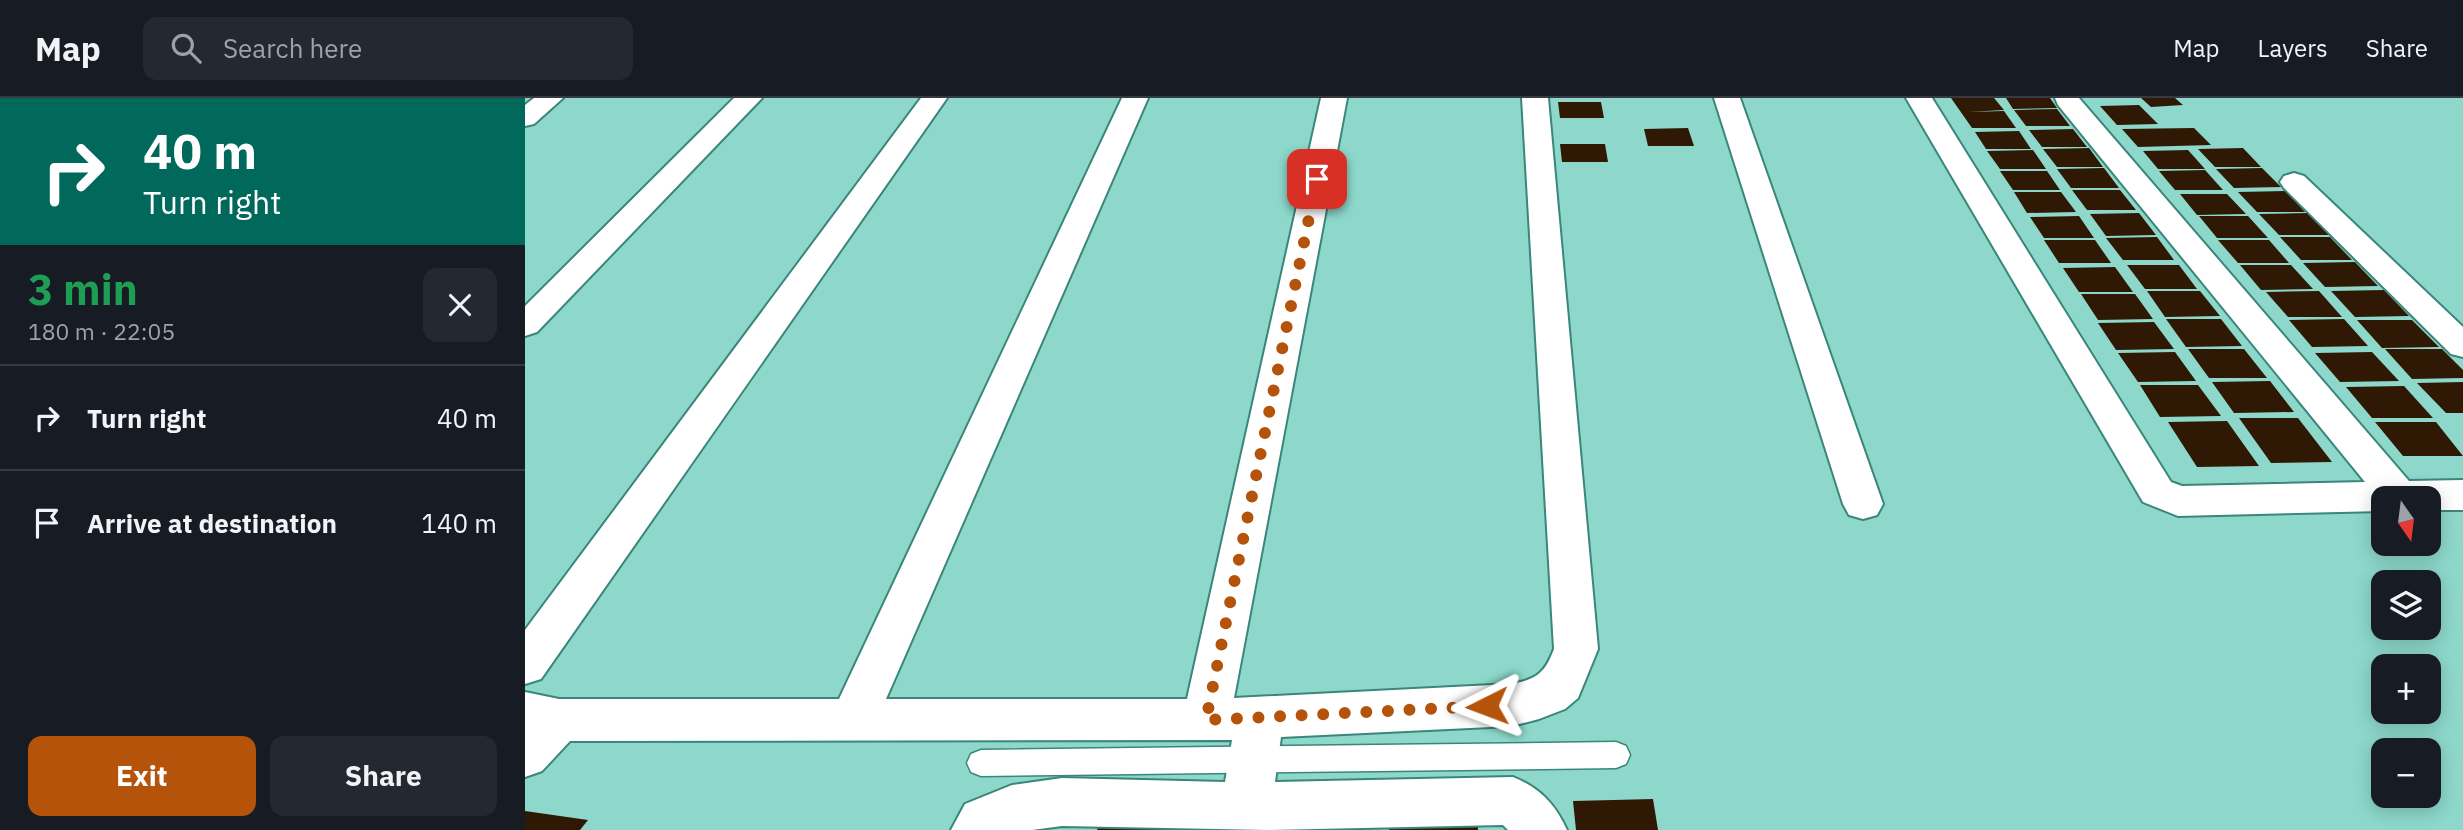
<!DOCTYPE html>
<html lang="en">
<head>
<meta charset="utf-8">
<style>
  body { margin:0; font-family:"IBM Plex Sans",sans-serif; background:#242831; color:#f1f3f6; height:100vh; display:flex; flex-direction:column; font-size:26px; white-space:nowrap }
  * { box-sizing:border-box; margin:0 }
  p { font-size:23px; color:#9ea1a6 }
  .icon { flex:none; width:38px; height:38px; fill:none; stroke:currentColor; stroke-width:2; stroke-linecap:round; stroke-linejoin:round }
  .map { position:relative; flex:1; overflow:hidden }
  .drawer { display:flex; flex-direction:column; background:#171b24; width:525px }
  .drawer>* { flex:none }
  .top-card { background:#00695c; color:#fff; overflow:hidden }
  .needle { width:46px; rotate:166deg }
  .tools { position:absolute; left:1846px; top:388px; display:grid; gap:14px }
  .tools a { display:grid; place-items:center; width:70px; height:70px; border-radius:14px; background:#171b24; box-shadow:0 4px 18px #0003; font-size:35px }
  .pin { position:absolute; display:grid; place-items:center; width:60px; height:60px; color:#fff; margin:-30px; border-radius:14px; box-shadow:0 4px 10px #0006 }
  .me { position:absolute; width:77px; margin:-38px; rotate:267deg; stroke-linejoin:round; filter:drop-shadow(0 0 5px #0008) }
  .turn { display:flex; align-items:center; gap:24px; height:147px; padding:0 28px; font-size:32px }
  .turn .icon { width:91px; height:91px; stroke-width:2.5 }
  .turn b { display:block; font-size:49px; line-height:60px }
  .round { display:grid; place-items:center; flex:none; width:74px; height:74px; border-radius:14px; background:#242831 }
  .overview { display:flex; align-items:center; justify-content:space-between; height:119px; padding:0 28px }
  h1 { font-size:42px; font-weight:700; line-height:52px; color:#1e9e55 }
  .button { display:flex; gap:14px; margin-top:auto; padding:14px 28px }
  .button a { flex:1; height:80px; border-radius:14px; background:#b45309; color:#fff; font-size:28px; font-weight:700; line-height:80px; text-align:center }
  .button a+a { background:#242831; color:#f1f3f6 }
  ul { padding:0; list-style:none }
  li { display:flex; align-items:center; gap:21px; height:105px; padding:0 28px; border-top:2px solid #363941 }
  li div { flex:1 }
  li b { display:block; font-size:26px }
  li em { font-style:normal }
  header { display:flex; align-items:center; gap:42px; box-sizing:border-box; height:98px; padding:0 35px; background:#171b24; border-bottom:2px solid #363941 }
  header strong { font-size:33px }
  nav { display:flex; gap:38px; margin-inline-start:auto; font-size:24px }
  .search { width:490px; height:63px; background:#242831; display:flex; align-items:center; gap:18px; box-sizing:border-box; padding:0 24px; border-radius:14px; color:#9ea1a6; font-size:26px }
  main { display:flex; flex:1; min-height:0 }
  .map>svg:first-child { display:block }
</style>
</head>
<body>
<header>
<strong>Map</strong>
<div class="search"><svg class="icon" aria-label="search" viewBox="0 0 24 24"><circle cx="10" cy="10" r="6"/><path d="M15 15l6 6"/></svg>Search here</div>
<nav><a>Map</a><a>Layers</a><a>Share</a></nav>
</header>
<main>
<section class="drawer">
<div class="top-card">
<div class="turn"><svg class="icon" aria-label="right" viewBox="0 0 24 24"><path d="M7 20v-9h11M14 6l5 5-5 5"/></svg><div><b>40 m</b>Turn right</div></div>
</div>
<div class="overview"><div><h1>3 min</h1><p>180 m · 22:05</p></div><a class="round"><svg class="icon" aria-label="close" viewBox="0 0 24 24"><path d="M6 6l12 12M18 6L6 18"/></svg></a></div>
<ul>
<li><svg class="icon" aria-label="right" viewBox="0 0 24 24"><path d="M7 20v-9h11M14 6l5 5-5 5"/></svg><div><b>Turn right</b></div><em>40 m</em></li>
<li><svg class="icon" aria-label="arrive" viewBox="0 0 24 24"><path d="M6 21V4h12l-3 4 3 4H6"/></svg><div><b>Arrive at destination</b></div><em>140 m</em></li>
</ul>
<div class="button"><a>Exit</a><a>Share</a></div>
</section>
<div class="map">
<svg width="1938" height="732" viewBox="0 0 1938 732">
  <rect width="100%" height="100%" fill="#8dd8cb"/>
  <path fill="#2f1905" d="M1426,0h43l10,12 -36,2 36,-1 12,17h-44z
    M1481,0h44l7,10 -44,1z
    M1616,0h34l8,7 -32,2z
    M1033,4h43l3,16h-44z
    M1614,7l19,19 -41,1 -17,-19z
    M1532,11l13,17h-44l-12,-16z
    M1163,30l6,18h-46l-4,-17z
    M1669,30l17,17 -73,2 -16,-18z
    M1548,31l14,18h-45l-13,-17z
    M1494,33l12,18h-45l-11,-17z
    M1035,46h45l3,18h-46z
    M1564,50l14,19h-46l-14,-18z
    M1718,50l18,19h-46l-17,-18z
    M1508,52l13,19h-46l-13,-18z
    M1663,52l17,19h-47l-15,-18z
    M1579,70l15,20h-48l-14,-19z
    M1737,70l19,19 -47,1 -18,-19z
    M1680,72l18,20h-48l-16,-19z
    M1475,73h47l13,19h-47z
    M1547,92h48l16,20h-49z
    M1761,93l19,21h-48l-19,-20z
    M1489,94h47l15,20 -49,1z
    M1655,96h47l19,20 -49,1z
    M1614,115l17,22 -50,1 -16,-22z
    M1783,115l21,22h-50l-20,-21z
    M1554,118l15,22h-50l-14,-21z
    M1674,118h49l20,22h-51z
    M1632,139l17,23h-51l-17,-22z
    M1755,139h50l22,23h-51z
    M1519,142h51l16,23h-52z
    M1693,142h51l20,23h-51z
    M1830,164l23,24 -53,1 -22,-24z
    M1602,167h52l18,24h-52z
    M1715,167h51l22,24 -52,1z
    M1590,169l18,25h-54l-16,-24z
    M1859,192l25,26 -54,1 -24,-26z
    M1622,193h53l20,25 -55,1z
    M1794,193l23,26h-54l-22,-25z
    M1556,196h54l18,25 -55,1z
    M1641,221h55l21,27 -56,1z
    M1819,221l24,27 -56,1 -23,-27z
    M1832,222h55l27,27 -57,1z
    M1629,224l20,27 -58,1 -18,-27z
    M1663,251h56l23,29h-58z
    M1860,251h57l21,21v8l-51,1z
    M1650,254l21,29 -58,1 -20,-29z
    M1847,254l27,29 -59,1 -25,-29z
    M1745,283l24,31 -60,1 -22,-31z
    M1938,284v31h-17l-29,-30z
    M1615,287h58l23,31 -61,1z
    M1879,288l29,32h-61l-26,-31z
    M1714,320h59l34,44 -61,1z
    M1702,323l32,45 -62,1 -29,-45z
    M1850,324h61l27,34h-60z
    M1128,701l5,31h-82l-3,-29z
    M952,712l1,20h-89l1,-17z
    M0,713l63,9 -8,10h-55z
    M665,718l-3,14h-90l3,-11z"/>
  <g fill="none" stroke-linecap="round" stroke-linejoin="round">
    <defs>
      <path id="service" d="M1091,644l10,4 4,9 -4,9 -10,4 -635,8 -10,-4 -4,-9 4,-9 10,-4z"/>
      <path id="minor" d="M9,0h29l-29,26 -9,2v-21z
        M209,0h28l-225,234 -12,4v-30z
        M396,0h26l-406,581 -16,5v-54z
        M597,0h26l-262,601h301l134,-601h26l-113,600 278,-14c25,-5 33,-11 42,-35l-32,-551h26l50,551 -20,49 -13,11 -26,10 -27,7 -231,11 -6,45 238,-5c27,11 42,27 54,53h-59l-5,-5 -235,5 -206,-4 -30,4h-81l14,-26 47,-19 50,-7 163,4 7,-42 -662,1 -28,30 -17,6v-85l34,7h280z
        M1189,0h26l143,406 -6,11 -14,4 -14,-4 -6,-11z
        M1381,0h26l239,384 11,4 183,-4 -307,-377 -3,-7h24l330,383 54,-1v30h-34v-11h-46v12l-205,5 -35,-14z
        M1769,75l10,3 159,151v30l-12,-3 -167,-166 -4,-6 4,-6z"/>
    </defs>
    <use href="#service" stroke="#3a867a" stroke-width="3"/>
    <use href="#minor" stroke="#3a867a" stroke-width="4"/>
    <use href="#service" fill="#fff" fill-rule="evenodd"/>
    <use href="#minor" fill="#fff" fill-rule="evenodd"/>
  </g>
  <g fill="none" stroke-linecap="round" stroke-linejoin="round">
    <path stroke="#b45309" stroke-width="12" stroke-dasharray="0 21.6" d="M792,81l-111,541 281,-14"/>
  </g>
</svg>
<div class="tools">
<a><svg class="needle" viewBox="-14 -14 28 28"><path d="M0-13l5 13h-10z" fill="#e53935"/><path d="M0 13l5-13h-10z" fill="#9ea1a6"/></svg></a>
<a><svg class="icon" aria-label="layers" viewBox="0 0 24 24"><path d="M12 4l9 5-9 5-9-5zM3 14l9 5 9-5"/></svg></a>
<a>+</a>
<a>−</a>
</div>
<div class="pin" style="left:792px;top:81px;background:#d93025"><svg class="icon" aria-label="arrive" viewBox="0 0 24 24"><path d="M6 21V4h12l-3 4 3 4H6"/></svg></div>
<svg class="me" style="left:962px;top:608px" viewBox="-20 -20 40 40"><path d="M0-17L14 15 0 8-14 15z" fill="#b45309" stroke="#fff" stroke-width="4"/></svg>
</div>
</main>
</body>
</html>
